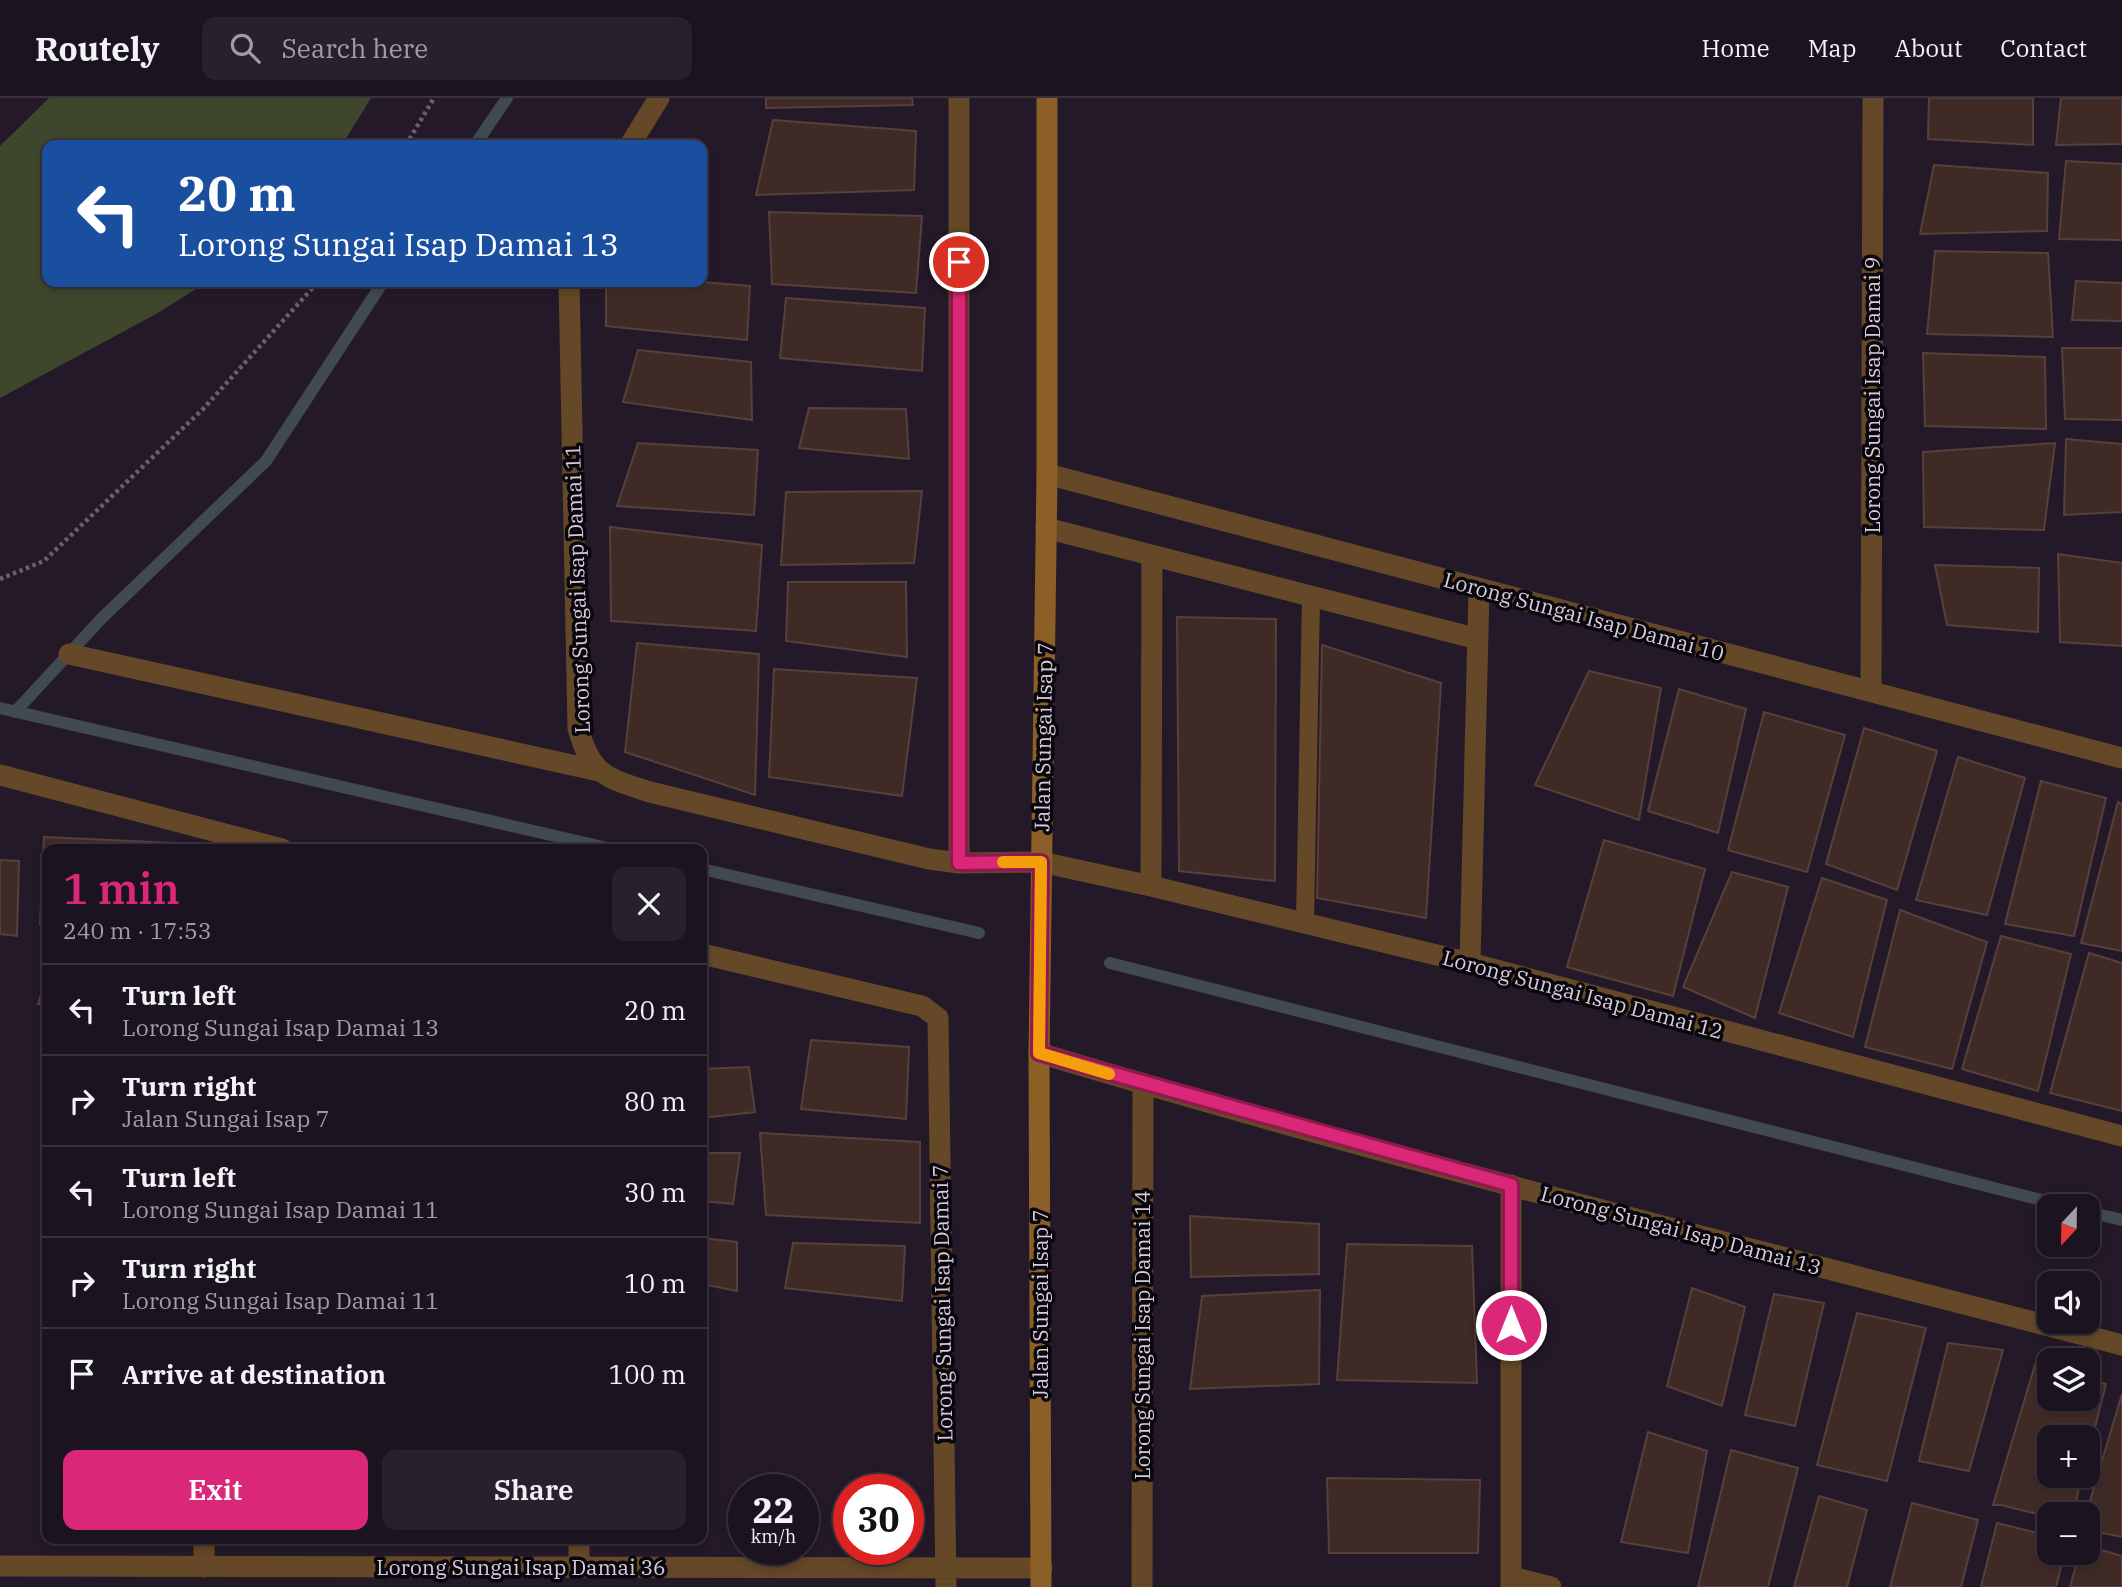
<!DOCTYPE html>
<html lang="en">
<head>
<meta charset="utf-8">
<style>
  body { margin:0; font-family:"IBM Plex Serif",serif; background:#28202c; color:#f1f3f6; height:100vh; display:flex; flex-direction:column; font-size:26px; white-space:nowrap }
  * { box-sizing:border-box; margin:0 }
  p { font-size:23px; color:#a09ea4 }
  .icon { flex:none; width:38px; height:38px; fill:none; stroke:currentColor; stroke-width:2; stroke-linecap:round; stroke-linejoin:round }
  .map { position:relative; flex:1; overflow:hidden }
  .panel { position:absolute; left:42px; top:746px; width:665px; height:700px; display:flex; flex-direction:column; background:#1b131f; border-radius:14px; box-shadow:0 4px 10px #0003,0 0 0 2px #39323d }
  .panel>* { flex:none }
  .hud { position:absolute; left:42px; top:42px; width:665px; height:147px; border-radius:14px; box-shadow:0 4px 10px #0003,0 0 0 2px #39323d; background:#1a4fa0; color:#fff; overflow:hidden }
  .needle { width:46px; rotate:202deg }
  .tools { position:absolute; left:2037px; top:1096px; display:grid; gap:14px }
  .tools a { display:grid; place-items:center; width:63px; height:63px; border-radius:14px; background:#1b131f; box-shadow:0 4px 10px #0003,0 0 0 2px #39323d; font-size:35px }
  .speed { position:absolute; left:728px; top:1376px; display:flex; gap:14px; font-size:35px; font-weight:700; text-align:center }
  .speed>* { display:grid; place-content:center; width:91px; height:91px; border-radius:50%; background:#1b131f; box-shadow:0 4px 10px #0003,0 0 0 2px #39323d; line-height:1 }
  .speed small { font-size:18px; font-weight:400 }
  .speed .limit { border:10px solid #d22; background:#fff; color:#111 }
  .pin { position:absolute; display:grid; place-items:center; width:60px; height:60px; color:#fff; margin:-30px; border:4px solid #fff; border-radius:50%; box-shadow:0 2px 7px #0007 }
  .me { position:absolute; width:77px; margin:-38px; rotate:0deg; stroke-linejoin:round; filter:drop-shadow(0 0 5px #0008) }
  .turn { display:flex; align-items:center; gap:24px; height:147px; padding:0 21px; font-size:32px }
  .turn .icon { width:91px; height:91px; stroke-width:2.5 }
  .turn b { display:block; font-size:49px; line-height:60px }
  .round { display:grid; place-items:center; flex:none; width:74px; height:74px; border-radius:14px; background:#28202c }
  .headline { display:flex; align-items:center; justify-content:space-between; height:119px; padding:0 21px }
  h1 { font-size:42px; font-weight:600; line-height:52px; color:#db2777 }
  .action { display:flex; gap:14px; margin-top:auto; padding:14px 21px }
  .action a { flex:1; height:80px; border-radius:14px; background:#db2777; color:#fff; font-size:28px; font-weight:600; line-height:80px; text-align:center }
  .action a+a { background:#28202c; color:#f1f3f6 }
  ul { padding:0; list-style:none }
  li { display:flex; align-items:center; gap:21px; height:91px; padding:0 21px; border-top:2px solid #39323d }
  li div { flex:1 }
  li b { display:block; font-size:26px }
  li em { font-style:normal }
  header { display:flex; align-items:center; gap:42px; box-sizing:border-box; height:98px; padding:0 35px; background:#1b131f; border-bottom:2px solid #39323d }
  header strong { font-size:33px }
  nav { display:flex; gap:38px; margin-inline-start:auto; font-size:24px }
  .search { width:490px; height:63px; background:#28202c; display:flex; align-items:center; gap:18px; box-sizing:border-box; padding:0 24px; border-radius:14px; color:#a09ea4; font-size:26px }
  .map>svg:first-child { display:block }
</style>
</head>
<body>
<header>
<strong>Routely</strong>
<div class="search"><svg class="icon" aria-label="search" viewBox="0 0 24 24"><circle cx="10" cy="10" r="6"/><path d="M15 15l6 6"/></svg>Search here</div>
<nav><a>Home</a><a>Map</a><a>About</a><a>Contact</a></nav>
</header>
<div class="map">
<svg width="2122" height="1489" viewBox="0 0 2122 1489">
  <rect width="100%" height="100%" fill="#241929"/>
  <path fill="#3e472b" d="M49,0h322l-29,47h-295v137h160l-51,32 -156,84v-252z"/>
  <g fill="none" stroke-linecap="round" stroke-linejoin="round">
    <path stroke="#404a50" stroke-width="12" d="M475,47l32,-47
      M0,610l612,141
      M15,614l87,-94 164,-157 117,-179
      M702,771l277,64
      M1110,865l955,243
      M2088,1114l34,8"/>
  </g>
  <path fill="#402a26" stroke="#57403b" stroke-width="2" d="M766,0h146l1,7 -147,3z
    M1929,0h104v47l-105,-6z
    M2061,0h61v46l-66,1z
    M773,22l143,11 -2,59 -158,5z
    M2066,63l56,3v76l-63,-1z
    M1934,67l114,8 -1,58 -127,3z
    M769,114l153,4 -6,77 -144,-9z
    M1935,153l113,2 5,84 -126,-3z
    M2076,183l46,2v38l-50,-1z
    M606,184h96l48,4 -3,54 -141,-14z
    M786,200l139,10 -3,63 -142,-13z
    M2062,250h60v72l-57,-1z
    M638,252l113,12 1,58 -129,-18z
    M1923,255l122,4 1,72 -121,-3z
    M809,310l97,1 3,50 -110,-11z
    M2066,341l56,5v68l-58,3z
    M638,345l120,7 -4,65 -137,-9z
    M2055,345l-11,87 -120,-3 -1,-75z
    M922,393l-8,72 -133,2 5,-73z
    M610,429l152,18 -6,86 -145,-10z
    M2058,456l64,9v83l-62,-4z
    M1935,467l104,3 -1,64 -91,-7z
    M788,484h118l1,75 -121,-16z
    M1177,519l99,2 -1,262 -96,-10z
    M637,545l122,11 -4,141 -130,-43z
    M1322,547l119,38 -15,235 -109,-20z
    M774,571l143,9 -15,118 -133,-19z
    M1589,573l72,17 -22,132 -104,-35z
    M1679,591l67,20 -28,124 -70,-22z
    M1764,614l81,23 -38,137 -79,-22z
    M1864,630l73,23 -40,139 -71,-26z
    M1958,659l67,21 -38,137 -71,-15z
    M2041,683l65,17 -32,138 -69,-12z
    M2118,704l4,2v147l-41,-8z
    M44,739l130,6 1,6h-128v75h-7z
    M1604,742l101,29 -32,127 -106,-29z
    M0,762l19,1 -2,75 -17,-2z
    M1732,774l56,15 -33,131 -72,-31z
    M1822,780l65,22 -34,137 -74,-24z
    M1900,812l87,32 -35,127 -87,-22z
    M2001,838l70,18 -33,137 -76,-22z
    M2089,855l33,10v148l-72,-18z
    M47,877v30l-9,-1z
    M811,942l98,7 -3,72 -105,-10z
    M749,969l6,45 -53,6v-49z
    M760,1035l160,9v81l-154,-8z
    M702,1055h38l-7,51 -31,-3z
    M1190,1118l129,8v50l-128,3z
    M702,1140l35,4v49l-35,-7z
    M793,1145l112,3 -3,55 -117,-13z
    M1347,1146l125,2 5,137 -140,-3z
    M1692,1190l53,19 -23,99 -55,-20z
    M1320,1192l-1,94 -129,5 12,-93z
    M1774,1196l50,9 -29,123 -50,-11z
    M1857,1215l69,15 -39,153 -70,-16z
    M1948,1245l55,7 -34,121 -50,-10z
    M2035,1267l14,4v29h39v-19l18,5 -18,71v-18h-39v38h33l-9,39h-24v3l-48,-12h-8z
    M2122,1296v143l-34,-7 -2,-16z
    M1648,1334l59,19 -19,102 -67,-11z
    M1731,1352l67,18 -30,119h-70z
    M1327,1380l153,2 -2,73h-149z
    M1819,1398l48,14 -20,77h-53z
    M1912,1405l66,17 -17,67h-71z
    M1997,1425l52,13v16h16l-9,35h-75z
    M2088,1448l34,10v31h-52l10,-35h8z"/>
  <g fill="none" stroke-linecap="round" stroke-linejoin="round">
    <path stroke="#695f6e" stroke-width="4.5" stroke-dasharray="3.5 3.5" stroke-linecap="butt" d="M406,47l28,-47
      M0,481l44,-18 159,-152 115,-127"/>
    <path stroke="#644827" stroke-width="18" d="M1305,826l6,-328"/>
    <path stroke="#644827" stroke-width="21" d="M959,0v765
      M630,47l29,-47
      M569,184l9,446c13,47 28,50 72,64l279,67 30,4 82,-1 110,24 319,77 652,173
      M1047,376l1075,284
      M1046,430l432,111
      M69,556l530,117
      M1871,593l2,-593
      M0,677l282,74
      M1151,788l1,-331
      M702,856l220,52 16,12 8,569
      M1470,865l9,-375
      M1039,955c358,107 721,198 1083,292
      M1511,1087v402
      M0,1468l1042,2
      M204,1469v-29
      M579,1469v-29
      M1512,1479l39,10
      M1142,1489l1,-503"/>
    <path stroke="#8b5f26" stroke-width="21" d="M1041,1489l-2,-534 8,-579v-376"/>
  </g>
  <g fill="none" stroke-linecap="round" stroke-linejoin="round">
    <defs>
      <path id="route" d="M959,164v601l82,-1 -2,191 472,132v140"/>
    </defs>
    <use href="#route" stroke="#8e194d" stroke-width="18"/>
    <use href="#route" stroke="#db2777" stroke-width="12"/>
    <path stroke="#f59e0b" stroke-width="12" d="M1003,764h38l-2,191 70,21"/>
  </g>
  <g text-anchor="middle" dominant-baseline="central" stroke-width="7" stroke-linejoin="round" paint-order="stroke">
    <g font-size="21" fill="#d5ceda" stroke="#0a060d">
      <text transform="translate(1872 297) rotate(-90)">Lorong Sungai Isap Damai 9</text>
      <text transform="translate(577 491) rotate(-92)">Lorong Sungai Isap Damai 11</text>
      <text transform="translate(1584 518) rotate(15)">Lorong Sungai Isap Damai 10</text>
      <text transform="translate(1043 639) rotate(-89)">Jalan Sungai Isap 7</text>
      <text transform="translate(1583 896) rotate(15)">Lorong Sungai Isap Damai 12</text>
      <text transform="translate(1681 1132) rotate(15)">Lorong Sungai Isap Damai 13</text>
      <text transform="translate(942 1205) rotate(-91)">Lorong Sungai Isap Damai 7</text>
      <text transform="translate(1040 1206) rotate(-90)">Jalan Sungai Isap 7</text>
      <text transform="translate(1142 1237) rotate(-90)">Lorong Sungai Isap Damai 14</text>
      <text x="521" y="1469">Lorong Sungai Isap Damai 36</text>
    </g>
  </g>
</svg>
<div class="tools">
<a><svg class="needle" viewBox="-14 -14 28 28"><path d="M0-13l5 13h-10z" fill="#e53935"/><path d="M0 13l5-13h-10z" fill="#a09ea4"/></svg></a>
<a><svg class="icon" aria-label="sound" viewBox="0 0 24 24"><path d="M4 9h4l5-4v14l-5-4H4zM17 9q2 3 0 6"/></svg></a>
<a><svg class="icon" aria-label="layers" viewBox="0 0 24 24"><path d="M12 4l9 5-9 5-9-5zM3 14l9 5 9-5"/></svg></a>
<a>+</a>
<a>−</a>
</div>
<div class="speed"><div>22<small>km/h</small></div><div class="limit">30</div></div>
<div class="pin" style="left:959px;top:164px;background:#d93025"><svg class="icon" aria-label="arrive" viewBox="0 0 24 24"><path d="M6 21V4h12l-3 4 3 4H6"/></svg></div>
<svg class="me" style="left:1511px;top:1227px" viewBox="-20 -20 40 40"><circle r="17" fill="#db2777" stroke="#fff" stroke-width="3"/><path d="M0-11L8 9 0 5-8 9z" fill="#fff"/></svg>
<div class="hud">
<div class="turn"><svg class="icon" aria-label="left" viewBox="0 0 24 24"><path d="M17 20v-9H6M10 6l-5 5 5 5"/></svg><div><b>20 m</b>Lorong Sungai Isap Damai 13</div></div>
</div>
<section class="panel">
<div class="headline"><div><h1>1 min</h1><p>240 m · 17:53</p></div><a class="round"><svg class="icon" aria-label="close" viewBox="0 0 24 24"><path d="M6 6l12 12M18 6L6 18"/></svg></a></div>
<ul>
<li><svg class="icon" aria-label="left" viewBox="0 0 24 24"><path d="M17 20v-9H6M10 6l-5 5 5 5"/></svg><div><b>Turn left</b><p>Lorong Sungai Isap Damai 13</p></div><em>20 m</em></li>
<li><svg class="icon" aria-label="right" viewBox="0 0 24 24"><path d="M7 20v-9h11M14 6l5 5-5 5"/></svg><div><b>Turn right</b><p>Jalan Sungai Isap 7</p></div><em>80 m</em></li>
<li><svg class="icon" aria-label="left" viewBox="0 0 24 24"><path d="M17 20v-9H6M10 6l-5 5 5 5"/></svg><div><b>Turn left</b><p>Lorong Sungai Isap Damai 11</p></div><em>30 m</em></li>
<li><svg class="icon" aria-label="right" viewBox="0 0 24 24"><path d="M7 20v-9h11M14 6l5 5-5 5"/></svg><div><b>Turn right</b><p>Lorong Sungai Isap Damai 11</p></div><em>10 m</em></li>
<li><svg class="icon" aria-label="arrive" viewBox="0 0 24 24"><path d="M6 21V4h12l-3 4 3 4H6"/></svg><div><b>Arrive at destination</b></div><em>100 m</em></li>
</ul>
<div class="action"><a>Exit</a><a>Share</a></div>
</section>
</div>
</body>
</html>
